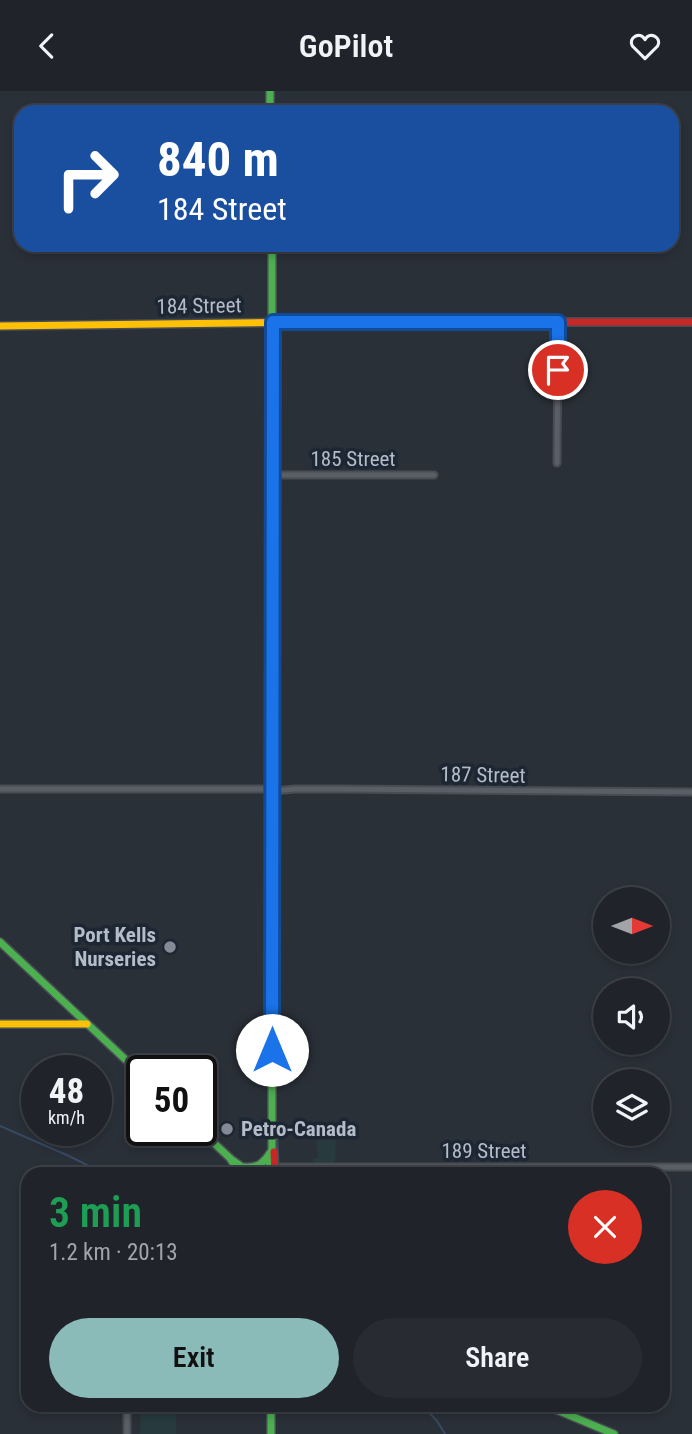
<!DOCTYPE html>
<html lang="en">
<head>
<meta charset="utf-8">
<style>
  body { margin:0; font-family:"Roboto Condensed",sans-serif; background:#282c32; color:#f1f3f6; height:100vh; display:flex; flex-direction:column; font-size:26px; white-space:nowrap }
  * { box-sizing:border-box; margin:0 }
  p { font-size:23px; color:#a2a4a8 }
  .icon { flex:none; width:38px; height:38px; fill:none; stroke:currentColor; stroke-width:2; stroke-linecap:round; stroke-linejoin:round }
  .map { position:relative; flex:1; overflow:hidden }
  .sheet { position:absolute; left:21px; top:1076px; width:649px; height:245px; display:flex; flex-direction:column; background:#20242a; border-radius:21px; box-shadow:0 4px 10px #0003,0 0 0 2px #3d4147 }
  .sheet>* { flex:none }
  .top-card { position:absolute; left:14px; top:14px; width:665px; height:147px; border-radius:21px; box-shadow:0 4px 10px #0003,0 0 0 2px #3d4147; background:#1a4fa0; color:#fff; overflow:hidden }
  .needle { width:46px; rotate:90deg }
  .buttons { position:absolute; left:593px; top:796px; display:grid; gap:14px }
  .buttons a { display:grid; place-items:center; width:77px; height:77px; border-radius:50%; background:#20242a; box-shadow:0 4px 10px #0003,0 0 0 2px #3d4147; font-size:35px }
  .speed { position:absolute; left:21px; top:964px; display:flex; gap:14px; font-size:35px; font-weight:700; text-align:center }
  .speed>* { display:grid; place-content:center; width:91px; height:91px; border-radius:50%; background:#20242a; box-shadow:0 4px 10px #0003,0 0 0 2px #3d4147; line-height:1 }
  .speed small { font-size:18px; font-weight:400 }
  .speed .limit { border:4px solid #111; border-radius:10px; background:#fff; color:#111 }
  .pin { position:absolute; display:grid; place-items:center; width:60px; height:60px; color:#fff; margin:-30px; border:4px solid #fff; border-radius:50%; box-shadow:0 2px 7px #0007 }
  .me { position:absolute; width:77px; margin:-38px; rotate:0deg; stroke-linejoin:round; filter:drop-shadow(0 0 5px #0008) }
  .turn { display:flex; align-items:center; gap:24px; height:147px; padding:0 28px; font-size:32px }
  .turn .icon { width:91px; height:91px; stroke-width:2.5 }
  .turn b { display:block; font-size:49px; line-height:60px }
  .round { display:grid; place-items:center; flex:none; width:74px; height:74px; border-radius:37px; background:#282c32 }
  .summary { display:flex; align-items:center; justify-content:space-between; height:119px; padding:0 28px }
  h1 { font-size:42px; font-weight:600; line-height:52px; color:#1e9e55 }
  .primary-button { display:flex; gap:14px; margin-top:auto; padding:14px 28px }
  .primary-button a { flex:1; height:80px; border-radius:42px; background:#8bbbb9; color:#111; font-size:28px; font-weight:600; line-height:80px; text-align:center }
  .primary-button a+a { background:#282c32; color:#f1f3f6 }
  header { display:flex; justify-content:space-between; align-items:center; height:91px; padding:0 28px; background:#20242a; font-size:32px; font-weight:600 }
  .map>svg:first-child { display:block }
</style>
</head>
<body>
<header><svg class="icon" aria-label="back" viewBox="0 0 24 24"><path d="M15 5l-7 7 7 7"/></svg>GoPilot<svg class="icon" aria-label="heart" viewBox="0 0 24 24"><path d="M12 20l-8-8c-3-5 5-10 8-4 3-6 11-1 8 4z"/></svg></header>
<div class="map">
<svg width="692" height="1343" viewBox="0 0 692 1343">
  <rect width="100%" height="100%" fill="#2a3038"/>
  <path fill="#273a3e" d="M332,1040l4,1 -1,31h-22v-4l5,-2 -2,-20 4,-2h5z
    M141,1314h35v29h-36z"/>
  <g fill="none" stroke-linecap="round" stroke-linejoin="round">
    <path stroke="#384963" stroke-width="2" d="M277,1032l1,31
      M0,1035l69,30 36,18
      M422,1314l15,16 8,13"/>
    <defs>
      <path id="street" d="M557,372l1,-141
        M273,384h161
        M0,698h273
        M273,700l22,-2h45l352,3
        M275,1076h417
        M127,1343v-29"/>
      <path id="fast" d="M270,0v21
        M272,154v118
        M0,851l142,133
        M201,1040l30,28 21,15
        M231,1069l11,14
        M244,1076c13,1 19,-3 26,-14
        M268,1083l4,-26v-521
        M271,1314v29
        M545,1314l69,29"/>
      <path id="slow" d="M0,235l307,-4
        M0,933h87"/>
      <path id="jam" d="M307,231h385
        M272,272v264
        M274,1061l1,22"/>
    </defs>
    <use href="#street" stroke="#484c53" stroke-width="9"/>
    <use href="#fast" stroke="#484c53" stroke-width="10"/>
    <use href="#slow" stroke="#484c53" stroke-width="10"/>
    <use href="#jam" stroke="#484c53" stroke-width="10"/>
    <use href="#street" stroke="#5a5e66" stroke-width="5"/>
    <use href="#fast" stroke="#4caf50" stroke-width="7"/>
    <use href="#slow" stroke="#ffc107" stroke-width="7"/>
    <use href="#jam" stroke="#c62828" stroke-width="7"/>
  </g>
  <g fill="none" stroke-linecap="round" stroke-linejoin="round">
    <defs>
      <path id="route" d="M272,959l1,-728h285v48"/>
    </defs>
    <use href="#route" stroke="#114b97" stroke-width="18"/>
    <use href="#route" stroke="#1a73e8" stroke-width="12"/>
  </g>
  <g fill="#848b96" stroke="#1d2633" stroke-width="2.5">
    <circle cx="170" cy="856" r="7"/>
    <circle cx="227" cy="1038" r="7"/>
  </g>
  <g text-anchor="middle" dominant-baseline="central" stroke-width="7" stroke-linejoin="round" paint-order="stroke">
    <g font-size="21" fill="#b4bcc9" stroke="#1d2633">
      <text transform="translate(199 215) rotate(-1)">184 Street</text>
      <text x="353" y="368">185 Street</text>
      <text transform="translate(483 684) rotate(1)">187 Street</text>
      <text x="484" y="1060">189 Street</text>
    </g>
    <g font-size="21" font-weight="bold" fill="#b4bcc9" stroke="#1d2633" text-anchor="end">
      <text x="156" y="844">Port Kells<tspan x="156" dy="24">Nurseries</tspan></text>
      <text x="241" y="1038" text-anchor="start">Petro-Canada</text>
    </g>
  </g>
</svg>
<div class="buttons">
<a><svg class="needle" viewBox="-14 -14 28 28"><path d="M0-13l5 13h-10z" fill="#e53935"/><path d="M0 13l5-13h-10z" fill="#a2a4a8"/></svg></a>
<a><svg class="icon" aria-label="sound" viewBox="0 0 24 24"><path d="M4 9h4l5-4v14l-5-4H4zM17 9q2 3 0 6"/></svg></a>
<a><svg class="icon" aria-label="layers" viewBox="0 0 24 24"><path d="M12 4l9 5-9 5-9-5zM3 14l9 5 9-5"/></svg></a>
</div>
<div class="speed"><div>48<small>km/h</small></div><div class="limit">50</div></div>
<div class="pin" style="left:558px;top:279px;background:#d93025"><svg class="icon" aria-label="arrive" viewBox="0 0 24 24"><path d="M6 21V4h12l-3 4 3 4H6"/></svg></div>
<svg class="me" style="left:272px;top:959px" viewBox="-20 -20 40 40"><circle r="19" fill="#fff"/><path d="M0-13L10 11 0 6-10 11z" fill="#1a73e8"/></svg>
<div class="top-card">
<div class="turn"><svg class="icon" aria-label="right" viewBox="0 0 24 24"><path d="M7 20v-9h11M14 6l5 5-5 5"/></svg><div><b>840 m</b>184 Street</div></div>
</div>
<section class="sheet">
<div class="summary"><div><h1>3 min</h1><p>1.2 km · 20:13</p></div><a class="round" style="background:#d93025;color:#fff"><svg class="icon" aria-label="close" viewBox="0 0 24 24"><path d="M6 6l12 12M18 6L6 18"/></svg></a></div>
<div class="primary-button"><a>Exit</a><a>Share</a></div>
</section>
</div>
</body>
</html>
